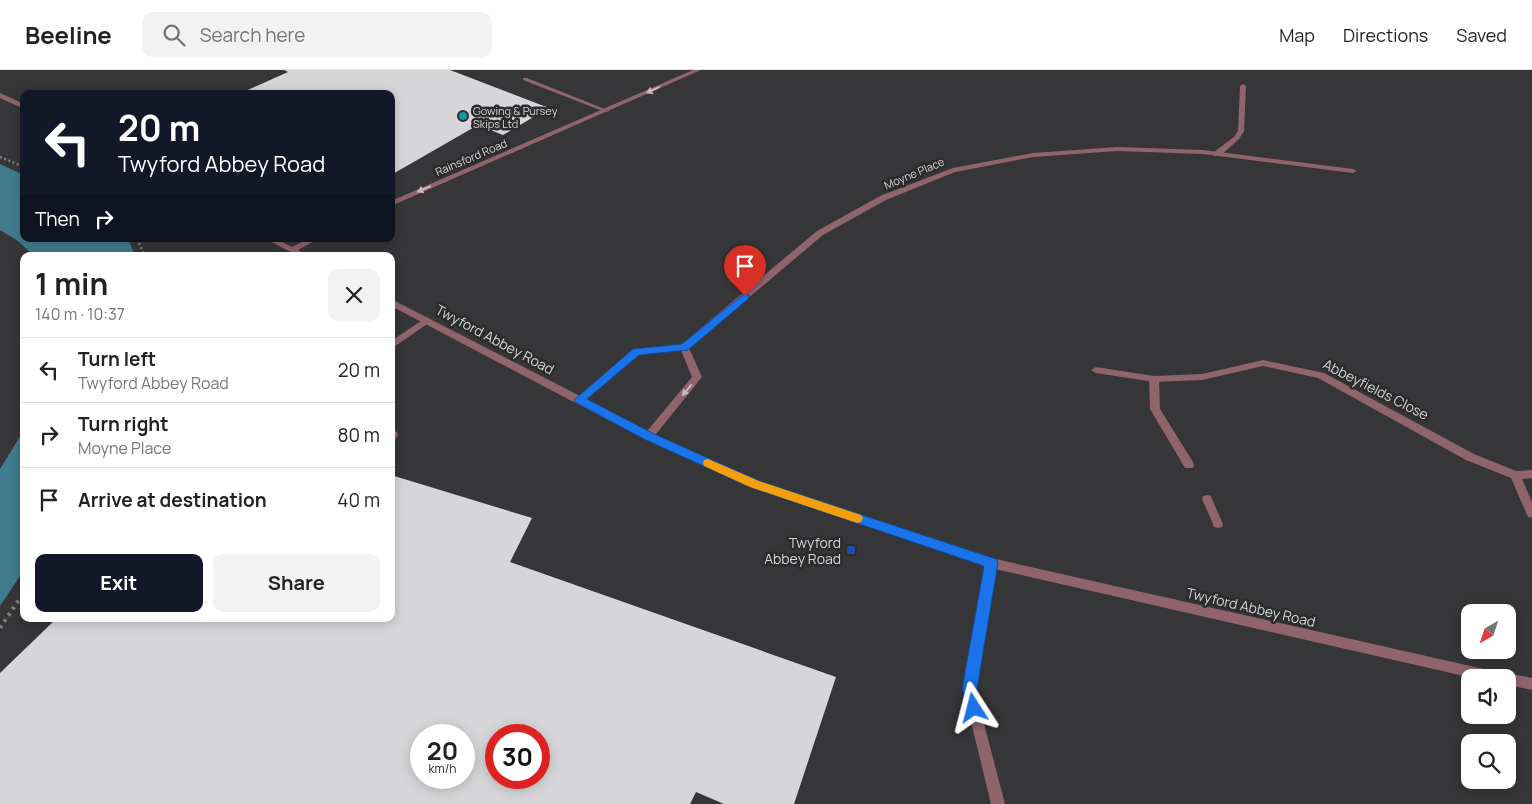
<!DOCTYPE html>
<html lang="en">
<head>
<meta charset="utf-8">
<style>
  body { margin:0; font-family:Manrope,sans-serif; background:#f2f2f2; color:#222; height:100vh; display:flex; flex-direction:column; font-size:19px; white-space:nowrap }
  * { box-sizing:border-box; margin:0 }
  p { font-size:16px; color:#767676 }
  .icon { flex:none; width:28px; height:28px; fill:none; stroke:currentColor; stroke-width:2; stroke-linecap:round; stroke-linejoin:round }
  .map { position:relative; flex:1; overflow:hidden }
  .drawer { position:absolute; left:20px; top:182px; width:375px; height:370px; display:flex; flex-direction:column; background:#fff; border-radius:10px; box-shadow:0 2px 12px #0003 }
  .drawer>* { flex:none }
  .hud { position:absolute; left:20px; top:20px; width:375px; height:152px; border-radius:10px; box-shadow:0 2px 12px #0003; background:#111827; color:#fff; overflow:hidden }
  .needle { width:32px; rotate:219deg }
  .tools { position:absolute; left:1461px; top:534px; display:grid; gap:10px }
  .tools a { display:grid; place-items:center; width:55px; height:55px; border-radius:10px; background:#fff; box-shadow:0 2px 12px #0003; font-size:25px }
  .speed { position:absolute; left:410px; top:654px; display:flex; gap:10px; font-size:25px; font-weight:700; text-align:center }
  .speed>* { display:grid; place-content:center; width:65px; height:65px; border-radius:50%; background:#fff; box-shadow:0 2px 12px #0003; line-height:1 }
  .speed small { font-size:12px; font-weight:400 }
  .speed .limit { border:8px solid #d22; background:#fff; color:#111 }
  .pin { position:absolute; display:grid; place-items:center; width:42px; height:42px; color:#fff; margin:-51px -21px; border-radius:50% 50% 50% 0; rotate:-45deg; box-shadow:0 0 5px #0007 }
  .pin .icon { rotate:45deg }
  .me { position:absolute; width:55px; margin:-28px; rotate:351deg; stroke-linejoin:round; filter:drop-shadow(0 0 4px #0008) }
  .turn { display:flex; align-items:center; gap:18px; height:105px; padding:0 15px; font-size:22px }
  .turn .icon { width:65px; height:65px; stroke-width:2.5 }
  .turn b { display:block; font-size:35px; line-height:42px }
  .then { display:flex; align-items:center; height:48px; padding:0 15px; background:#0003; gap:10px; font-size:19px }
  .round { display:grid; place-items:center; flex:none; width:52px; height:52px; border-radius:10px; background:#f2f2f2 }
  .headline { display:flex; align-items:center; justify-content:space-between; height:85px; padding:0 15px }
  h1 { font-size:30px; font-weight:700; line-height:38px }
  .cta { display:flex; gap:10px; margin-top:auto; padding:10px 15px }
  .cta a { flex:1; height:58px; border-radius:10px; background:#111827; color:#fff; font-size:20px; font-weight:700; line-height:58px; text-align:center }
  .cta a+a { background:#f2f2f2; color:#222 }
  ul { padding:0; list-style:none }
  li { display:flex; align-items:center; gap:15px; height:65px; padding:0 15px; border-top:1px solid #e0e0e0 }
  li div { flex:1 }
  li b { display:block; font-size:19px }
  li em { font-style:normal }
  header { display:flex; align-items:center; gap:30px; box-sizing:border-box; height:70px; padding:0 25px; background:#fff; border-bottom:1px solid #e0e0e0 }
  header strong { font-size:24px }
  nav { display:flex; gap:28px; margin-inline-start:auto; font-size:18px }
  .search { width:350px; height:45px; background:#f2f2f2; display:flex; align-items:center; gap:12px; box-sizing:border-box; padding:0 18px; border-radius:10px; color:#767676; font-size:19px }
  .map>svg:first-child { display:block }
</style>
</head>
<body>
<header>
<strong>Beeline</strong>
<div class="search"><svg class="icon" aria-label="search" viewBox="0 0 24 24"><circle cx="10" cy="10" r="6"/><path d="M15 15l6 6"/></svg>Search here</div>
<nav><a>Map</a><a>Directions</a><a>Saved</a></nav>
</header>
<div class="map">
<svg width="1532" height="734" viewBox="0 0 1532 734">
  <rect width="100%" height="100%" fill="#363537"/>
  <path fill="#407c8e" d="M0,94l24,11v64h101l5,4 5,13h-101l-16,-15 -18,-11z
    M24,360v140l-24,36v-137z"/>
  <path fill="#d6d5d8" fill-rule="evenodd" d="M284,0h166l99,38 -46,27 -25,-10 -87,50v-81h-152l49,-22z
    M391,405l141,43 -22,44 326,115 -42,127h-70l-28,-12 -6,12h-690v-131l56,-54h335zM421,665h43v43h-43zM496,665h43v43h-43z"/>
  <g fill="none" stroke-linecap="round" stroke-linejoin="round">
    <path stroke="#7e7e7f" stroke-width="2.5" stroke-dasharray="2 2.5" stroke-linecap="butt" d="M0,87l24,10
      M137,169l7,15"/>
    <path stroke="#7e7e7f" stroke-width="3" stroke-dasharray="2.5 4" stroke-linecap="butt" d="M144,183l1,3"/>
    <path stroke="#7e7e7f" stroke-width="4" stroke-dasharray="3 4.5" stroke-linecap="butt" d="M0,558l24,-36"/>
    <path fill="#90646c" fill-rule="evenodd" d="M523,8h4l83,33 -5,1 -82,-32z
      M1243,14l3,2 -2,45 -5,8 -19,17h-6v-4l20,-15 4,-6 2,-45z
      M427,247l4,3 -1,2 -39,27v-8z
      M1154,306l5,3 1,30 33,53 1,3 -1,3h-8l-35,-59 -1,-30z
      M391,360l6,2 1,3 -3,5 -4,1z
      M1207,425l4,1 1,3 11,25 -1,3 -4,1 -4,-1 -1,-3 -11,-25 1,-3z"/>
    <path fill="#90646c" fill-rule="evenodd" d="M1117,77l86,3 150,19 4,2 -4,2 -150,-19 -86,-3 -84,6 -78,15 -69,28 -63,35 -134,113 13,29 -50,62 -4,1 -5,-4 49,-59 -11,-27 -43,5 -56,47 -3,1 -5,-3 59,-50 49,-6 135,-113 63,-35 73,-28 80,-15z
      M1263,290l61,13 150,81 42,17 16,-1v8l-10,1 10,23v16l-4,-1 -17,-39 -45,-18 -148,-82 -55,-12 -61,14 -48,2 -58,-9 -5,-3 5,-3 58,9 48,-2z
      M991,488l4,2 2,3 -22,126 30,115h-14l-28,-115 22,-126 2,-3z"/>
    <path fill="#90646c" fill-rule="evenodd" d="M693,0h8l-310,136v-5z
      M0,23l24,11v5l-24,-11z
      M266,169h10l16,8 16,-8h10l-20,11 10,6h-10z
      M391,229l261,134 106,48 233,77 515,116 2,-1 24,5v12l-24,-5v-7h-35l-482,-110 -241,-81 -106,-48 -253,-133z"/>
  </g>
  <defs><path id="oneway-solid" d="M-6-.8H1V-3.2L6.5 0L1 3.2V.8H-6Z" transform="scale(1.25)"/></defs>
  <g fill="#c4b9bc">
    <use href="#oneway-solid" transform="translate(653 20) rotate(156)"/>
    <use href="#oneway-solid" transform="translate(424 119) rotate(157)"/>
    <use href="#oneway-solid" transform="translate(687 320) rotate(130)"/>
  </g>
  <path fill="#1a73e8" stroke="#114b97" d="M745,223l5,3 -2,3 -60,51 -49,5 -52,44 65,34 107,48 237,78 2,4 -21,126 5,19 -3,5 -5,2 -5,-2 -7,-24 22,-123 -234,-79 -106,-48 -69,-37 -1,-2 59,-51 49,-5z"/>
  <path fill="#f59e0b" d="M708,389l51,22 102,34 2,3 -2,4 -4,1 -107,-36 -46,-21 -1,-3 1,-3z"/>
  <circle fill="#0f9aa8" stroke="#2c2b2d" stroke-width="2" cx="463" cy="46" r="5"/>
  <rect fill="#1a4fb4" stroke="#2c2b2d" stroke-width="2" x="846" y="475" width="10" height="10" rx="2.5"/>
  <g text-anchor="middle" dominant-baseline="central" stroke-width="5" stroke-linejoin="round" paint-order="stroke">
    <g font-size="11" fill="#d5d5d6" stroke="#2c2b2d" text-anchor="start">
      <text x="473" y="40">Gowing &amp; Pursey<tspan x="473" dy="13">Skips Ltd</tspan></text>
    </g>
    <g font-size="11" fill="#d5d5d6" stroke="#2c2b2d">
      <text transform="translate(471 87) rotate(-23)">Rainsford Road</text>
      <text transform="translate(914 103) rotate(-23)">Moyne Place</text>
    </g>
    <g font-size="14" fill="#d5d5d6" stroke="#2c2b2d">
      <text transform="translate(495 269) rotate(28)">Twyford Abbey Road</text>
      <text transform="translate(1376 319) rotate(27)">Abbeyfields Close</text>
      <text transform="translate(1251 537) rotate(13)">Twyford Abbey Road</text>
    </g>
    <g font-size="14" fill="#d5d5d6" stroke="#2c2b2d" text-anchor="end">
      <text x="841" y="472">Twyford<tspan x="841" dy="16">Abbey Road</tspan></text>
    </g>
  </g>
</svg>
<div class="tools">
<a><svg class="needle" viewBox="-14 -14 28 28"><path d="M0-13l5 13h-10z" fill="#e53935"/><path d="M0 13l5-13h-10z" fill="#767676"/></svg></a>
<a><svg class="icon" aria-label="sound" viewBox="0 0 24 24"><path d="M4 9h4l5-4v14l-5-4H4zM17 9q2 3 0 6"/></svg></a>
<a><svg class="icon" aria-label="search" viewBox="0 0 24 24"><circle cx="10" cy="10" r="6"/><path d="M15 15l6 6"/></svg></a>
</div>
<div class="speed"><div>20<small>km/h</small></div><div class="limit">30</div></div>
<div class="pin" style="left:745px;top:226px;background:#d93025"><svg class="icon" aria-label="arrive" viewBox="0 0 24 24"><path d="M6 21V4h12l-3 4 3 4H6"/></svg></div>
<svg class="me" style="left:974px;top:638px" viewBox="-20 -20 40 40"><path d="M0-17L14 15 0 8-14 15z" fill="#1a73e8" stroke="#fff" stroke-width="4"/></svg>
<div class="hud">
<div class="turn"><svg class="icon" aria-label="left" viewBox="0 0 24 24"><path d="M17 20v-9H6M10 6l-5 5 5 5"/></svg><div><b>20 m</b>Twyford Abbey Road</div></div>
<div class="then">Then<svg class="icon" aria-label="right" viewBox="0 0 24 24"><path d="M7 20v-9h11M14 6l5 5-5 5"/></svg></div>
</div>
<section class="drawer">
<div class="headline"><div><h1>1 min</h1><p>140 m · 10:37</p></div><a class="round"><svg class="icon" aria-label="close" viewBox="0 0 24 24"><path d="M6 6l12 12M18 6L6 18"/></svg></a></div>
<ul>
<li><svg class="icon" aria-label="left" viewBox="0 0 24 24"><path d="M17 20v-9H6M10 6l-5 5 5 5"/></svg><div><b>Turn left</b><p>Twyford Abbey Road</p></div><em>20 m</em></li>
<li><svg class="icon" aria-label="right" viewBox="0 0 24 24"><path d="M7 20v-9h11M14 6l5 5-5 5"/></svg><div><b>Turn right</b><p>Moyne Place</p></div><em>80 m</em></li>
<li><svg class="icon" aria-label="arrive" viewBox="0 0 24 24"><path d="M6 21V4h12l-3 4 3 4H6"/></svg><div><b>Arrive at destination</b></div><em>40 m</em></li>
</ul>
<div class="cta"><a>Exit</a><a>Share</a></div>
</section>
</div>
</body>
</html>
